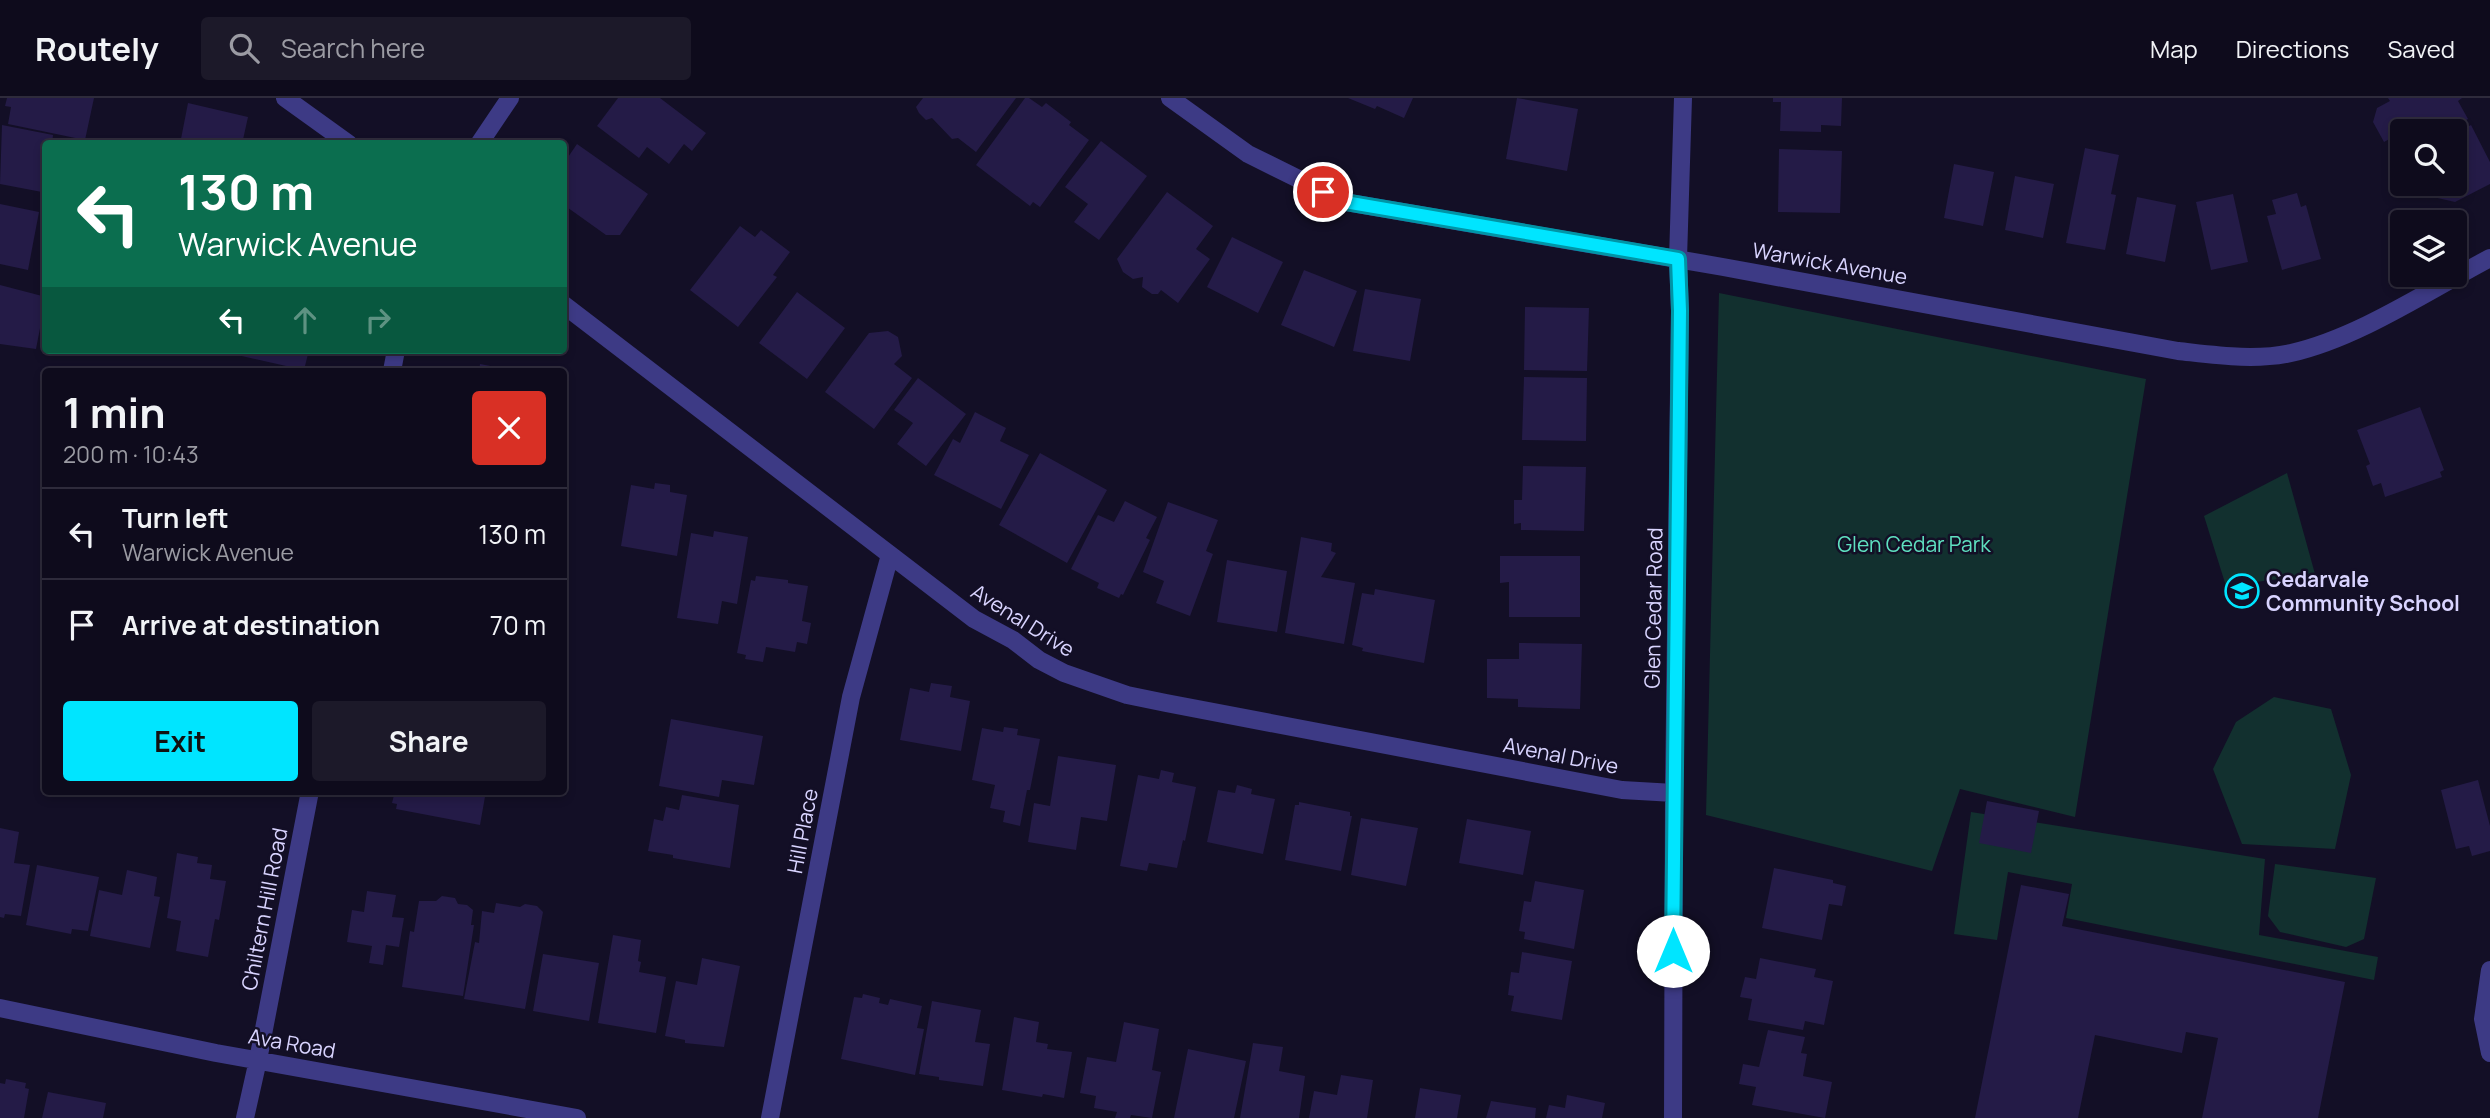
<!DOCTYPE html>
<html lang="en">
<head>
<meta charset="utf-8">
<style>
  body { margin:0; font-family:Manrope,sans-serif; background:#1c1929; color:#f1f3f6; height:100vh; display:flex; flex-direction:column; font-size:26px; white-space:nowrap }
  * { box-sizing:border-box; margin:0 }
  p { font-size:23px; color:#9b9ba3 }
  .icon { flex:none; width:38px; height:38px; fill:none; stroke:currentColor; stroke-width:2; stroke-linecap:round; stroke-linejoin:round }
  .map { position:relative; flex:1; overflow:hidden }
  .details { position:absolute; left:42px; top:270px; width:525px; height:427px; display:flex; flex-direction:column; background:#0e0b1c; border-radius:7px; box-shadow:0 4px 10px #0003,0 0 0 2px #2e2b3b }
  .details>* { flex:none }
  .top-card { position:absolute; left:42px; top:42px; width:525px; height:214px; border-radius:7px; box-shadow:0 4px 10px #0003,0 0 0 2px #2e2b3b; background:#0b6e4f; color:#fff; overflow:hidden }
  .tools { position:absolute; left:2390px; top:21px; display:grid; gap:14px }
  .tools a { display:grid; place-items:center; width:77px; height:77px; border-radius:7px; background:#0e0b1c; box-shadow:0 4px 10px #0003,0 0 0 2px #2e2b3b; font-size:35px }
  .pin { position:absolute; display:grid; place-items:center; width:60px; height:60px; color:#fff; margin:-30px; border:4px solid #fff; border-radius:50%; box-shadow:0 2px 7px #0007 }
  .me { position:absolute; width:77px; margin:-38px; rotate:0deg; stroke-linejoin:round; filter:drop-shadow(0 0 5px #0008) }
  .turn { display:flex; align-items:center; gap:24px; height:147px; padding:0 21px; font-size:32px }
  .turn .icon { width:91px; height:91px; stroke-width:2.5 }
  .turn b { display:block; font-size:49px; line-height:60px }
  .lanes { display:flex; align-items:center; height:66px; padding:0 21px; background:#0003; justify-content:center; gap:35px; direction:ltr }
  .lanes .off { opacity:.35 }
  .round { display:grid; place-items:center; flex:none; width:74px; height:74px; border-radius:7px; background:#1c1929 }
  .head { display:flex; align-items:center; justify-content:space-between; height:119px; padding:0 21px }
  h1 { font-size:42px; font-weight:700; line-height:52px }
  .action { display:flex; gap:14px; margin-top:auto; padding:14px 21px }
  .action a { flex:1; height:80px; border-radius:7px; background:#00e5ff; color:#111; font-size:28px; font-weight:700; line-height:80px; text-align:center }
  .action a+a { background:#1c1929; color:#f1f3f6 }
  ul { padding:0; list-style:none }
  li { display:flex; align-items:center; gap:21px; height:91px; padding:0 21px; border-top:2px solid #2e2b3b }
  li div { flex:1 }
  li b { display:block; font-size:26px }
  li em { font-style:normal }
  header { display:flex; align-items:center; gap:42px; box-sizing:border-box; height:98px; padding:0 35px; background:#0e0b1c; border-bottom:2px solid #2e2b3b }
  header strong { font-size:33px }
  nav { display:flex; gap:38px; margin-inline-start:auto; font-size:24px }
  .search { width:490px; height:63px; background:#1c1929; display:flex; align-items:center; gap:18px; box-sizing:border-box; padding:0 24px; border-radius:7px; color:#9b9ba3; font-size:26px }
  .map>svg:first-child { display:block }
</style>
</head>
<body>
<header>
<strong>Routely</strong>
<div class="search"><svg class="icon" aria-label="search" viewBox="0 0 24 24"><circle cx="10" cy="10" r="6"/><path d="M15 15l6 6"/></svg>Search here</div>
<nav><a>Map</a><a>Directions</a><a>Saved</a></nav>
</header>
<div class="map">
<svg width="2490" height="1020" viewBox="0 0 2490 1020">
  <rect width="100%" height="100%" fill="#130f26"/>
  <path fill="#12302f" d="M1719,195l427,86 -71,438 -115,-28 -28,82 -226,-56z
    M2287,375l28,101 -89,12 -22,-70z
    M2274,599l57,12 20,66 -16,74 -93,-5 -29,-75 23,-47z
    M1971,714l294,47 -6,76 119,22 -4,23 -308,-62 6,-34 -64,-12 -11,68 -43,-6z
    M2275,766l101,14 -12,61 -18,8 -66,-15 -12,-16z"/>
  <path fill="#241b47" d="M7,0h87l-9,42 -77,-16 3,-17 -6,-1z
    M618,0h42l46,35 -14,18 -8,-7 -15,20 -22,-17 -8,11 -42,-32z
    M923,0h93l-40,54 -18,-14 -6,1 -20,-21 -6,2 -7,-7 -3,-6z
    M1025,0h4l13,9 4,-4 25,19 -2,3 20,15 -49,67 -7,-5 -3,4 -54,-41z
    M1348,0h65l-9,20 -27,-12 -2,3z
    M1517,0l61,11 -11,62 -61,-12z
    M1773,0h69l-1,28 -20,-1v7l-41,-1 1,-29h-8z
    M2388,0h74l-4,3 10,18 -23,12h-42v24l-10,-18 -9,5 -11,-20 4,-14 13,-7z
    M188,5l60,14 -6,27h-62z
    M2,27l51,10 -1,9h-6v31l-4,17 -42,-8z
    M2471,27l19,37v22l-35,18 -35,-8 -4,-10h39v-51z
    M1101,43l46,35 -48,64 -25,-18 14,-18 -23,-17z
    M577,46l71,50 -28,41h-14l-42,-30v-42z
    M2085,50l34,7 -8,39 5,1 -11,55 -39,-7z
    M1779,51l63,2 -2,62 -62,-1z
    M1954,66l40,8 -11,54 -39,-8z
    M2015,78l39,8 -11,54 -38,-8z
    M1167,94l46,34 -17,23 14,10 -32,44 -17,-13 -3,4h-6l-10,-7 1,-10 -10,2 -10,-7 -6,-13z
    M2297,95l4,14 5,-2 15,54 -39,11 -15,-54 9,-2 -4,-14z
    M2233,96l15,68 -37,8 -15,-68z
    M2137,99l39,8 -11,57 -39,-8z
    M0,106l39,8 -11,58 -28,-6z
    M740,128l15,11 6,-7 29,22 -17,23 4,2 -39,50 -48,-37z
    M1232,139l51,25 -25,51 -51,-26z
    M1304,172l53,21 -23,56 -53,-22z
    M0,187l46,12 -10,52 -36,-5z
    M1365,191l56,10 -11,62 -57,-10z
    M797,194l48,36 -38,51 -48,-36z
    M1525,209l64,1 -2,63 -63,-1z
    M888,233l10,6 4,19 -8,8 18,14 -38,51 -49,-37 44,-59z
    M215,252h94l-5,20z
    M480,266l32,6v1h-33z
    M1524,279l63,1 -1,63 -64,-1z
    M918,280l48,36 -40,52 -29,-22 16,-21 -19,-13z
    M2420,309l24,63 -4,2 2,5 -57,20 -4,-14 -8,3 -7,-20 4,-2 -13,-34z
    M975,314l31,16 -6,13 29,14 -28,54 -67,-34 19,-36 7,4z
    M1040,355l67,37 -40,73 -68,-38z
    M1523,368l63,1 -2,64 -63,-1v-7l-7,1v-24h8z
    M655,385l15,2v7l17,3 -10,61 -56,-10 10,-61 23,4z
    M1125,403l32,16 -11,21 4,2 -27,55 -2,-1 -2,4 -22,-10 2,-5 -28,-14 27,-54 16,7z
    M1168,404l50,18 -12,31 7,3 -23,62 -34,-13 8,-22 -21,-9z
    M714,433l34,6 -11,67 -15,-3 -4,23 -41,-6 14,-85 22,4z
    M1301,439l31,6 -1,8 5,2 -15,24 34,6 -11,61 -59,-11z
    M1500,458h80v61h-71v-35l-9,1z
    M1227,462l60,11 -10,61 -60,-10z
    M756,478l32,4v3l20,3 -6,35 9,2 -4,21 -10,-2 -2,10 -29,-5 -3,15 -18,-3 1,-4 -9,-2 14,-73 4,1z
    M1375,491l60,11 -11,63 -62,-12 1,-3 -11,-3 10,-52 12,2z
    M1519,545l63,1 -2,65 -62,-2v-8l-31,-1v-39h32z
    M931,585l21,3 -2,11 20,4 -9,50 -61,-11 10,-52 19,4z
    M671,621l92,17 -9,49 -32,-5 -3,17 -60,-11z
    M1004,629l14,2 -1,6 23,4 -10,51h-3l-7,36 -17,-4 2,-11 -15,-3 5,-23 -23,-5 10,-52 21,4z
    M1058,658l58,9 -9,56 -26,-4 -5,33 -48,-8 6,-39 16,3z
    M1161,672l13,3 -2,9 24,5 -11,54 -2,-1 -6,28 -28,-5 -2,8 -27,-5 18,-91 21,4z
    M2478,682l12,46v25l-18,5 -3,-10 -13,3 -15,-59z
    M1237,687l15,4 -1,5 24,5 -12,55 -56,-12 11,-52 17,3z
    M395,693h91l-6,34 -84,-16 1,-5 -5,-1z
    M682,697l57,10 -9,63 -57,-10v-3l-25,-4 6,-32 9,2 3,-14 13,3z
    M1987,703l52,10 -8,42 -52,-10z
    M1299,704l51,10v4h2l-11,55 -56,-11 10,-55h4z
    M1361,720l57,10 -12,58 -55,-11z
    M1467,721l64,12 -8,44 -64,-12z
    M0,730l19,4 -5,31 16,2 -9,51 -16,-2 -1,4 -4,-1z
    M177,755l21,4 -1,6 15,2 -2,14 16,2 -7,39 -4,-1 -7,38 -32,-6 5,-30 -14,-3z
    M37,767l62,12 -11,54 -16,-2 -1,5 -45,-9z
    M1774,770l59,12v3l13,3 -4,20 -13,-2 -7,36 -60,-12z
    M127,772l30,7 -3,19 6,1 -10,51 -60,-12 9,-46 23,5z
    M1535,783l49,9 -10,59 -50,-10 1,-7 -6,-1 5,-30 7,1z
    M2021,787l48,9 -7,32 283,56 -27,136h-116l16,-80 -32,-6 -4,21 -87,-18 -17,83h-103z
    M367,793l29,4 -4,22 12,1 -5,29 -13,-2 -3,20 -14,-2 3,-17 -25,-4 5,-32 12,2z
    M442,798l13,2 3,6 9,1 6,5 -2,15h3l-11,71 -61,-9 8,-56 4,1 5,-31h17z
    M496,805l24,4 5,-3 12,2 6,6 -18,97 -61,-10 11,-57 4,1 3,-32 12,2z
    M613,837l28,5 -3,21 3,1 -2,10 27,5 -10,56 -58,-10z
    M1522,854l50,9 -10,59 -51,-9 3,-15 -6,-1 3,-23 8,1z
    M543,856l56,9 -10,58 -56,-10z
    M702,860l38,8 -16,81 -39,-4v-3l-20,-4 11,-55 21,4z
    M1760,860l56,11 -2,8 19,4 -9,44 -19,-4 -2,9 -55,-10 4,-21 -12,-2 5,-20 11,2z
    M863,896l17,4 -1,5 9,2 2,-6 32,7 -5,22 7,1 -9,46 -74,-16 13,-62 8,1z
    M932,903l49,9 -6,32 15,2 -7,42 -44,-6v-3l-20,-3z
    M1014,919l25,5 -3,20 12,2 -1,5 25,3 -8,46 -21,-4 -1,3 -40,-7z
    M1124,924l35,7 -7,41 9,2 -9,46 -21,-3 -1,3h-15l2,-6 -23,-4 2,-12 -16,-3 7,-36 29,5z
    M1768,932l37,7 -4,16 6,1 -4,22 29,6 -7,36 -73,-13 4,-18 -17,-3 4,-20 16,3z
    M1253,945l30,4 -4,24 26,5 -6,42h-59z
    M1188,951l58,12 -12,57h-60z
    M1341,977l32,5 -6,38h-58l5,-27 23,4z
    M6,981l20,4 -1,5 4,1 -5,29h-24v-35l5,1z
    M1420,990l41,7 -4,23h-42z
    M48,994l58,11 -3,15h-61z
    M1567,997l38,8 -3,15h-56l3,-13 16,3z
    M1491,1003l45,7 -1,10h-49z"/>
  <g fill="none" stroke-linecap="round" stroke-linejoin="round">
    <path stroke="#3d3a85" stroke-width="18" d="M285,0l64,46
      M1170,0l78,56 97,48 378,65 455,84c37,4 76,10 113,2 67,-15 138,-63 199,-95
      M479,46l31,-46
      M564,207l410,314 39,21 26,20 25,13 63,22 39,8 456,87 52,3
      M392,273l4,-21
      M2490,872l-7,49 7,34
      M0,910l216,45 361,65
      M245,1020l13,-58 52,-269
      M770,1020l81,-421 39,-142
      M1673,1020l1,-325 6,-482 -2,-52 5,-161"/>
  </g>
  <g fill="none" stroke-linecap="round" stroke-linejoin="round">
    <defs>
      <path id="route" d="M1323,94l22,10 333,57 2,52 -7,640"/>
    </defs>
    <use href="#route" stroke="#0095a6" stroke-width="18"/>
    <use href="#route" stroke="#00e5ff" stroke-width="12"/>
  </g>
  <defs>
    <symbol id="school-ring" viewBox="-11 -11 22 22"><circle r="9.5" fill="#130f26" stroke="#00e5ff" stroke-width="1.5"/><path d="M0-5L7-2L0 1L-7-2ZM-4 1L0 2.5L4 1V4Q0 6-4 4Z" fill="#00e5ff"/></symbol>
  </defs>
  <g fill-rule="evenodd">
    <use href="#school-ring" x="2223" y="474" width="38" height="38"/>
  </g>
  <g text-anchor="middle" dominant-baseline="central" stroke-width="5" stroke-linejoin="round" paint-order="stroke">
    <g font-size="21" fill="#d9d4ff" stroke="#130f26">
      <text transform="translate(1830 165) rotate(10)">Warwick Avenue</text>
      <text transform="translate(1653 510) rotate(-89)">Glen Cedar Road</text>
      <text transform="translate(1023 522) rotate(32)">Avenal Drive</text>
      <text transform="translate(1561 657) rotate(11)">Avenal Drive</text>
      <text transform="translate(802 733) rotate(-79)">Hill Place</text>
      <text transform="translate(264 811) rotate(-79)">Chiltern Hill Road</text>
      <text transform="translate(292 945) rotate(10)">Ava Road</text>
    </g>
    <g font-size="21" fill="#5fe0c0" stroke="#130f26">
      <text x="1914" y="446">Glen Cedar Park</text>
    </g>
    <g font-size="21" font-weight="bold" fill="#d9d4ff" stroke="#130f26" text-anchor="start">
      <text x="2266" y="481">Cedarvale<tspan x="2266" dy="24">Community School</tspan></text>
    </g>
  </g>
</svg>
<div class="tools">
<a><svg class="icon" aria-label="search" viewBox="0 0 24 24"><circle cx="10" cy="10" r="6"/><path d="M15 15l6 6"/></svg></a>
<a><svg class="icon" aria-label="layers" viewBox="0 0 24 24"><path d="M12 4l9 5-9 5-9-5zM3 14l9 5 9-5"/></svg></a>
</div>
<div class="pin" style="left:1323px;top:94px;background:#d93025"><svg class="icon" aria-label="arrive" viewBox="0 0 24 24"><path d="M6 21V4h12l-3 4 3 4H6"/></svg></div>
<svg class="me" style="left:1673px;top:853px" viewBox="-20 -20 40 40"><circle r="19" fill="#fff"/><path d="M0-13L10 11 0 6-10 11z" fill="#00e5ff"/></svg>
<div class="top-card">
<div class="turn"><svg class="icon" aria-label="left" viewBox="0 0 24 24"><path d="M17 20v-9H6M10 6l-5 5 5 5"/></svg><div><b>130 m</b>Warwick Avenue</div></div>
<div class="lanes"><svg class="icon" aria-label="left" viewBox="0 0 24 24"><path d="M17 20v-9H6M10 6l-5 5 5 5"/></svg><svg class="icon off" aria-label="ahead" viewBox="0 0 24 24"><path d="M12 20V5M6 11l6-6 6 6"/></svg><svg class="icon off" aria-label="right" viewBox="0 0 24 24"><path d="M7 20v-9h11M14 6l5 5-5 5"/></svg></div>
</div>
<section class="details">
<div class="head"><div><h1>1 min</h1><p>200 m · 10:43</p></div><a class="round" style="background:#d93025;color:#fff"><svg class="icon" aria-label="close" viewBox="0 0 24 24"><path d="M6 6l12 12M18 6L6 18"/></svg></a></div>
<ul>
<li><svg class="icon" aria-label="left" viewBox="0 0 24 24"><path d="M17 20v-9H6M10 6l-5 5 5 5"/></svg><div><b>Turn left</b><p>Warwick Avenue</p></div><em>130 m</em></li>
<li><svg class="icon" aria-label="arrive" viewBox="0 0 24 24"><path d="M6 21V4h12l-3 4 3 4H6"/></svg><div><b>Arrive at destination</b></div><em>70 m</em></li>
</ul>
<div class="action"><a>Exit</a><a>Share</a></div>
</section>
</div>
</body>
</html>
